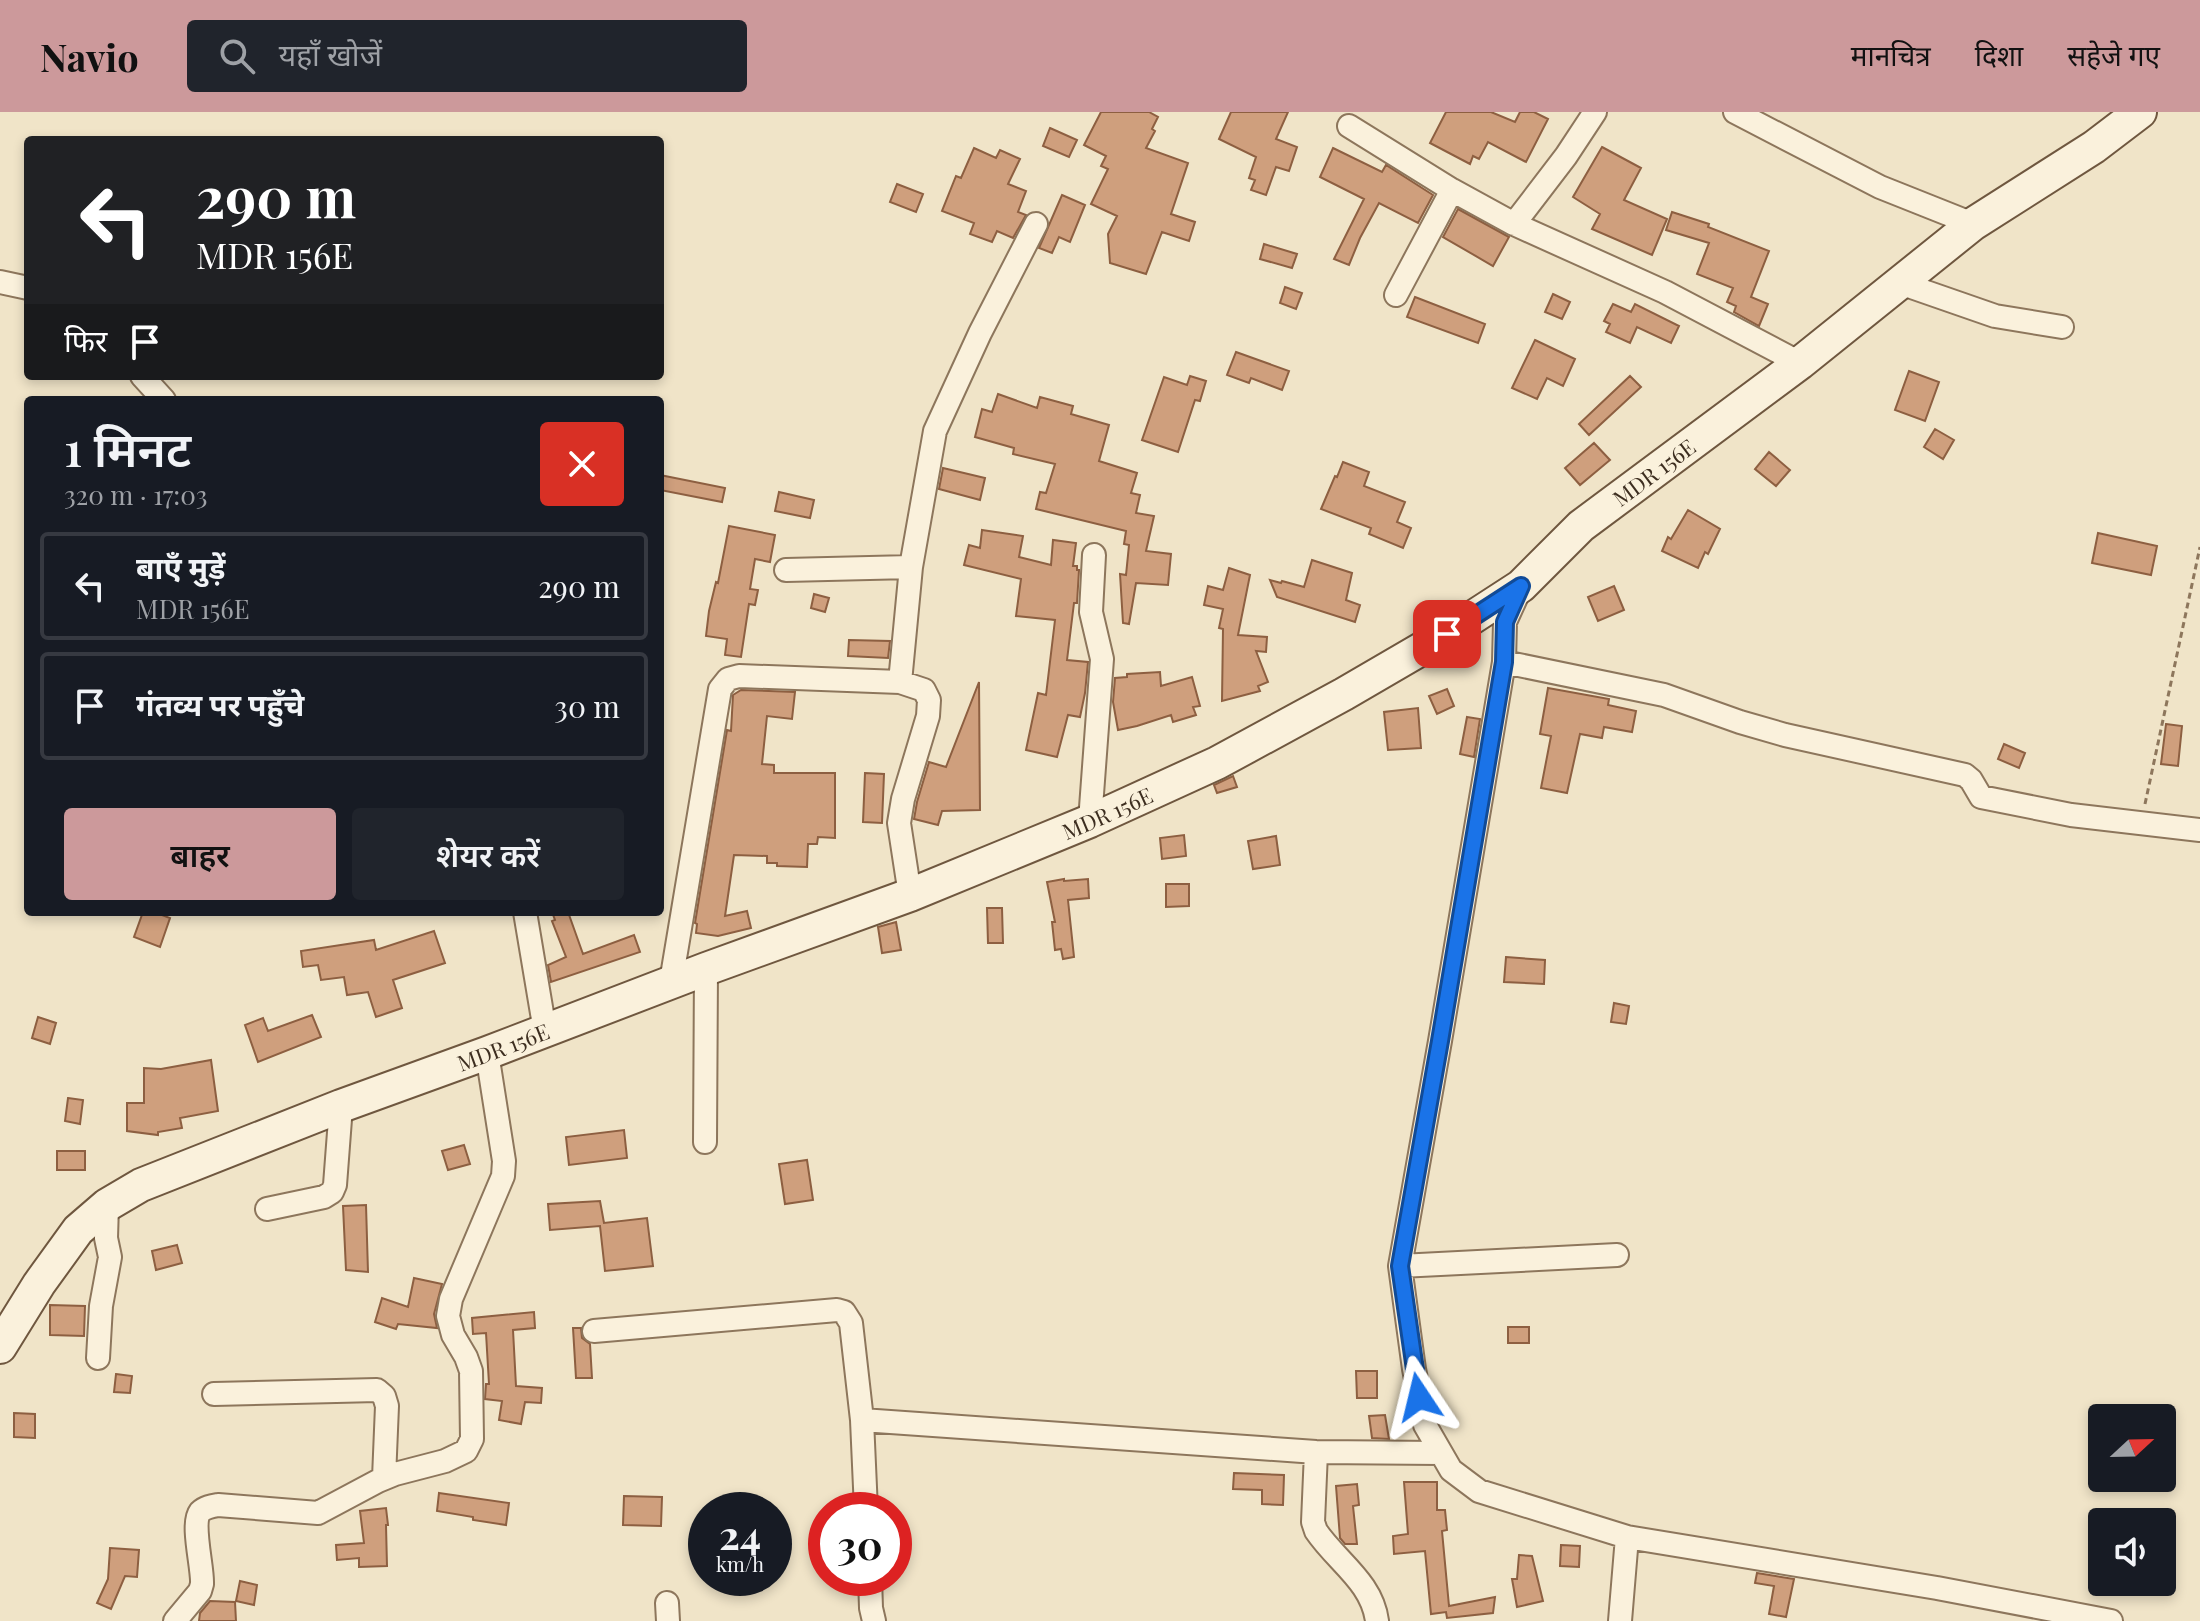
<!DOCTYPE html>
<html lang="hi">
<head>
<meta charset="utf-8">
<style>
  body { margin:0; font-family:"Playfair Display","Noto Sans Devanagari",serif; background:#20242c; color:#f1f3f6; height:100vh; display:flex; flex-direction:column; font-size:30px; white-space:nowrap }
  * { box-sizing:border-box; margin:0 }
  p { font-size:26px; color:#9ea1a6 }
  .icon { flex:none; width:44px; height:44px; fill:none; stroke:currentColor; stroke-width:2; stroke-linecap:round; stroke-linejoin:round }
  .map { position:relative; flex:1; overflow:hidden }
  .panel { position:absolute; left:24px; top:284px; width:640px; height:520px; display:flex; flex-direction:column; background:#171b24; border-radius:8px; box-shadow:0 4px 12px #0003 }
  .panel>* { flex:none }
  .banner { position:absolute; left:24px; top:24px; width:640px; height:244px; border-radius:8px; box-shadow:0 4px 12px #0003; background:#202124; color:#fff; overflow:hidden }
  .needle { width:52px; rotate:68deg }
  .buttons { position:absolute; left:2088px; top:1292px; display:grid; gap:16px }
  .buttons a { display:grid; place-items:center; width:88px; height:88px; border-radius:8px; background:#171b24; box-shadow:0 4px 12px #0003; font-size:40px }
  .speed { position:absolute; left:688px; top:1380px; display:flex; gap:16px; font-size:40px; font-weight:700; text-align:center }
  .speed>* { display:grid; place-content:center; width:104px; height:104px; border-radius:50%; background:#171b24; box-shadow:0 4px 12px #0003; line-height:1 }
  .speed small { font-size:20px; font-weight:400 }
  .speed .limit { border:12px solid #d22; background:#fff; color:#111 }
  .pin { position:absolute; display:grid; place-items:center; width:68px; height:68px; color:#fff; margin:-34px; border-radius:16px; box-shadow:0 4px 12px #0006 }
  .me { position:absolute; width:88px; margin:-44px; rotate:350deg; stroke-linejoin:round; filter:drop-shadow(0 0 6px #0008) }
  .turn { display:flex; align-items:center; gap:28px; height:168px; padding:0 40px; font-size:36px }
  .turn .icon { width:104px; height:104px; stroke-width:2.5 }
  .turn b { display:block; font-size:56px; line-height:68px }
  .then { display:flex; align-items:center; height:76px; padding:0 40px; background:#0003; gap:16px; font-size:30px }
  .round { display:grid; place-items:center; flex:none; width:84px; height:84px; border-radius:8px; background:#20242c }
  .headline { display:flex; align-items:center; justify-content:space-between; height:136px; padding:0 40px }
  h1 { font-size:48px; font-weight:600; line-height:60px }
  .primary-button { display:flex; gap:16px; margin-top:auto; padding:16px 40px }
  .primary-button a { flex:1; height:92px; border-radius:8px; background:#cc999b; color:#111; font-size:32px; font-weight:600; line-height:92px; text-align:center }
  .primary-button a+a { background:#20242c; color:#f1f3f6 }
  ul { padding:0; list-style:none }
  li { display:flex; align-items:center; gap:24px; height:108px; margin:0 16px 12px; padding:0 24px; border:4px solid #363941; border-radius:8px }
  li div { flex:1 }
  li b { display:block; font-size:30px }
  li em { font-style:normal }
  header { display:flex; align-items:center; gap:48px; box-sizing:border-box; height:112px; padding:0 40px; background:#cc999b; color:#111 }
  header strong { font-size:38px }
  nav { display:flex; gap:44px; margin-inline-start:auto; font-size:28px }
  .search { width:560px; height:72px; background:#20242c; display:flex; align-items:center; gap:20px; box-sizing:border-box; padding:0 28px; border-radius:8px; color:#9ea1a6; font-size:30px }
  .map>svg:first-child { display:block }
</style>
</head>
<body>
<header>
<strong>Navio</strong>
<div class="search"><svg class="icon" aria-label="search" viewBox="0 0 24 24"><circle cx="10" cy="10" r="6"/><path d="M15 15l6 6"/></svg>यहाँ खोजें</div>
<nav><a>मानचित्र</a><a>दिशा</a><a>सहेजे गए</a></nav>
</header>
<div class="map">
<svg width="2200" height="1509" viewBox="0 0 2200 1509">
  <rect width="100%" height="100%" fill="#f0e4c8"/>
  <path fill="#cf9f7d" stroke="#8d5f41" stroke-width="2" d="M1101,0h48l9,5 -6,12 3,2 -9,17 42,15 -17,51 24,8 -6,19 -27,-9 -16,42 -36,-11 -2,-29 9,-18 -26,-12 17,-35 -7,-3 5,-10 -22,-11z
    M1231,0h57l-12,27 21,8 -8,24 -13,-4 -10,28 -15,-5 4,-10 -6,-2 7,-21 -37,-18z
    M1446,0h45l24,10 5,-10h14l14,7 -22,43 -38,-20 -9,17 -6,-3 -3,8 -40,-21z
    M1050,16l27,12 -8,17 -26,-11z
    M1602,35l39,21 -17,32 43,19 -15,36 -60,-26 8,-15 -27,-17z
    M974,36l22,10 4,-8 20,9 -12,25 18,7 -8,21 8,3 -13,23 -16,-7 -5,11 -22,-8 4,-11 -32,-12 14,-35 5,2z
    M1333,36l49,24 4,-7 47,30 -15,28 -39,-20 -19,35 -11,27 -15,-6 30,-60 -44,-22z
    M897,72l26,10 -7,18 -26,-10z
    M1062,83l23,10 -15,37 -11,-5 -7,16 -13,-5z
    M1458,97l51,28 -16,29 -50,-29z
    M1672,100l37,12 -1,3 61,24 -18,46 17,7 -9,22 -25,-14 2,-6 -9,-4 6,-14 -36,-14 12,-31 -43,-13z
    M1264,132l33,10 -5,14 -32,-9z
    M1285,175l17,6 -6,16 -16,-6z
    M1553,182l17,8 -8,17 -17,-7z
    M1415,185l70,27 -7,19 -71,-26z
    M1613,192l18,8 4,-8 44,22 -8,17 -34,-16 -7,16 -24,-11 4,-8 -6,-3z
    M1535,228l40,19 -12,27 -16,-8 -10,21 -25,-11z
    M1236,240l53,19 -7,19 -31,-12 -2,5 -22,-8z
    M1909,259l30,11 -14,39 -30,-11z
    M1190,264l16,5 -6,20 -5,-1 -17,52 -36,-12 22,-63 23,8z
    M1630,264l11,11 -52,48 -10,-11z
    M998,282l39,14 3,-11 33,9 -2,8 38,11 -10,36 38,12 -6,20 9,2 -4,18 18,3 -8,35 25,3 -3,31 -32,-2 -7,41 -6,-1 -3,-49 6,1 3,-30 -5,-1 2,-13 -90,-22 4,-17 6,1 9,-29 -42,-10 1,-6 -39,-11 7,-28 10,3z
    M1935,317l19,11 -11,19 -19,-12z
    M1594,331l16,17 -30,25 -15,-17z
    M1769,340l21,18 -14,16 -21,-17z
    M1343,350l26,10 -5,14 41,16 -8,20 14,6 -8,20 -34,-14 2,-6 -50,-19 14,-33 2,1z
    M943,356l42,10 -5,22 -41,-11z
    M660,363l65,13 -3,14 -62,-12z
    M779,380l35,8 -4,18 -35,-7z
    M1688,398l32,19 -12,25 -3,-2 -7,16 -36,-17 6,-14 3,2z
    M729,414l46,9 -5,27 -15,-3 -5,30 8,1 -3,15 -6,-1 -8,53 -16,-2 2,-16 -21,-3 3,-25 7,-29 2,1z
    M982,418l41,6 -4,21 32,8 2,-25 23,3 -3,23h4v4h2l-2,33h-3l-7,57 21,2 -3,31 -5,24 -12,-2 -11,42 -31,-7 12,-57 8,2 9,-75 -39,-4 5,-37 -57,-14 5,-20 11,3z
    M2098,421l59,13 -6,29 -59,-12z
    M1312,448l40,13 -6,27 14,5 -5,17 -78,-25 -7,-17 11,3 1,-2 22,6z
    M1229,456l21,7 -12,60 29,2 -1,15 -10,-1 12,31 -10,4 2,5 -38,10 1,-72 -4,-1 4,-19 -19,-4 4,-19 15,4z
    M1614,474l10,24 -26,11 -10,-24z
    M814,482l15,4 -4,14 -14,-4z
    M849,528l41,1 -2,17 -40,-2z
    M1160,560l1,14 31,-9 8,29 -7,1 3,8 -23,7 -2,-7 -34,11 -19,4 -5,-28 2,-24 12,-1v-3z
    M979,570l1,128 -38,1 -4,14 -24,-6 3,-17 12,-40 17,5z
    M1548,576l61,11 -1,6 28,6 -4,21 -28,-5 -2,11 -22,-4 -13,59 -26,-5 10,-52 -11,-2z
    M1447,577l7,17 -17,8 -8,-18z
    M741,578l54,2 -3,27 -25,-3 -5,48 12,1v8h61v65l-17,-1 -1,7h-9l-1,23 -30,-1v-3h-10v-7l-33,-1 -9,61 22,-5 4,17 -33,8 -22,-3 1,-9 -2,-1 32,-193 4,1 2,-36z
    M1418,596l3,40 -33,2 -4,-38z
    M1467,605l13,2 -6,38 -14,-3z
    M2166,612l16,2 -4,40 -17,-2z
    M2004,632l21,9 -6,15 -21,-9z
    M865,661l19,1 -2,49 -19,-1z
    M1233,664l4,11 -20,6 -3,-8z
    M1184,723l2,21 -24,3 -2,-21z
    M1276,724l4,29 -27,4 -5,-28z
    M1064,767v2l24,-2 1,19 -21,2 6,57 -11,2 -2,-10 -6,1 -3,-28h3l-8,-40z
    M1166,772h23v22l-23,1z
    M987,796h15l1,35h-15z
    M143,800h11l16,6 -10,29 -26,-10z
    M552,800h16l15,42 51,-19 6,17 -89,30 -3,-17 18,-8 -14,-36 3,-1z
    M896,810l5,28 -19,3 -4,-26z
    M434,819l11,32 -52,17 9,28 -26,9 -8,-25 -21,3 -3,-18 -23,3 -3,-15 -15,2 -2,-16 73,-11 2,10z
    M1506,845l39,3 -1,24 -40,-2z
    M1614,891l15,3 -3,18 -15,-2z
    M312,903l9,22 -63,25 -13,-37 18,-7 5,13z
    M38,905l18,6 -6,21 -18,-6z
    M211,948l7,51 -38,7 2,10 -24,4v3l-31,-4v-28h17v-35l17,1z
    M68,986l15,2 -3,24 -15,-3z
    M624,1018l3,28 -58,7 -3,-28z
    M464,1033l6,19 -22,6 -6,-19z
    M57,1039h28v19h-28z
    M807,1048l6,40 -28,4 -6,-40z
    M600,1089l4,22 43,-5 6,48 -48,5 -5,-45 -50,4 -2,-26z
    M366,1093l2,67 -22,-2 -3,-64z
    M177,1133l5,18 -26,7 -4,-19z
    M414,1166l28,6 -8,30 3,14 -39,-4 -2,5 -21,-7 7,-24 26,9z
    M50,1193l35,1 -1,30 -34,-1z
    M534,1200l1,16 -22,2 3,56 26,2 -1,15 -16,-1 -4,22 -22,-4 3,-19 -17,-2 1,-15h3l-3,-51 -13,1 -1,-16z
    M1508,1215h21v16h-21z
    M573,1216h8l1,10 8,6 2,34h-16z
    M1356,1259h21v27h-20z
    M116,1262l16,2 -2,17 -16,-1z
    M14,1301l21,1v24l-21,-1z
    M1385,1303l4,24 -17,-1 -3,-22z
    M1234,1361l50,2 -1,30 -21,-1v-14l-29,-1z
    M1404,1370h33v28h8l2,20 -5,1 7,75 46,-9 -2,16 -46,5 -1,-6 -15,2 -6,-63 -31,3 -1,-18 15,-2z
    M1357,1372l2,21 -6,1 4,38h-12l-5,-6 -4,-52z
    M439,1381l70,10 -3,22 -33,-5v-3l-36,-6z
    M624,1384l38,1 -1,29 -38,-1z
    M386,1396l2,17h-2l1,41 -28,1v-9l-22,2 -1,-15 28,-2 -4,-32z
    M1561,1433l19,1 -1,21 -19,-1z
    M110,1436l29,2 -2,27 -12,-1 -14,33 -14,-6 11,-24z
    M1519,1443l13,1 11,45 -26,6 -5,-28h5z
    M1757,1461l37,6 -8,38 -17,-3 5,-28 -19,-3z
    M240,1469l17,4 -3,20 -18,-4z
    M210,1489l25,1 1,19h-37l1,-8z"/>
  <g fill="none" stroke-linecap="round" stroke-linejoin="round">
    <defs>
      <path id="minor" d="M1735,0l145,75 93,37
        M1349,14l103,64 62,34 151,68 135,71
        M1514,112l52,-68 29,-44
        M0,170l28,6
        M1900,171l95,33 67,11
        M1396,183l56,-105
        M142,264l22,24
        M786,458l125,-3
        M1521,475l-16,35 -1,40 -64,379 -40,225 14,103 11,56 26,45 28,21 148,46 310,51 174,33
        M1504,550l160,33 76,27 45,13 180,40 6,5 10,17 90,18 129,15
        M900,570l11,-115 24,-136 45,-98 56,-109
        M1090,709l12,-162 -11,-47 3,-57
        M525,800l20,119
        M671,870l49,-293 8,-10 11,-3 161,6 24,8 5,10 -1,16 -25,83 -4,24 11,72
        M705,1030l1,-173
        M267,1097l57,-12 8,-5 3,-7 6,-79
        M1400,1154l217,-11
        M594,1219l243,-21 7,2 7,11 11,97 4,90
        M98,1246l3,-52 9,-49 -4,-19 1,-33
        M214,1282l163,-4 7,6 3,10 -3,72
        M862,1308l454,32 125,1
        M1316,1340l-3,70 3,9c21,31 56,51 61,90
        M870,1466l1,30 3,13
        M667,1491l1,18
        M175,1509l25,-30 2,-7c1,-16 -11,-60 -2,-72 5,-5 12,-6 18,-7l100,8 60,-32 17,-7 50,-13 21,-10 6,-12 -1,-68 -5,-14 -13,-22 -5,-19 3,-17 52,-123 1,-15 -17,-108
        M1620,1509l7,-84"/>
      <g id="secondary">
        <path id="s1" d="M0,1235l39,-63 39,-54 29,-25 34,-20 200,-79 146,-53 219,-84 204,-74 180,-74 127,-58 127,-69 103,-60 74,-48 60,-60 219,-163 173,-139 121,-77 46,-35"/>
      </g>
    </defs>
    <use href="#minor" stroke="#8d765c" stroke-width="26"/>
    <use href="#secondary" stroke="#6f573f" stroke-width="36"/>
    <path stroke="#8d765c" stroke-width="3" stroke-dasharray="6 4" stroke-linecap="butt" d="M2145,692l55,-257"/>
    <use href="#minor" stroke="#faf1dc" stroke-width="22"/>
    <use href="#secondary" stroke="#faf1dc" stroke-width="32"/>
  </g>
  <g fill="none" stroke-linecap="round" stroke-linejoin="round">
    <defs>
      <path id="route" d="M1419,1285l-19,-131 40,-225 64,-379 1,-40 16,-36 -74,48"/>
    </defs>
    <use href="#route" stroke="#114b97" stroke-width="20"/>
    <use href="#route" stroke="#1a73e8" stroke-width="14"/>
  </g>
  <g text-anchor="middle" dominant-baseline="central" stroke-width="7" stroke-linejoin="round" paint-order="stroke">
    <g font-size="22" fill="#3d2e20" stroke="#f7eed8">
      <text stroke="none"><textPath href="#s1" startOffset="1902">MDR 156E</textPath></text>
      <text stroke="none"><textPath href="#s1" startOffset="1254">MDR 156E</textPath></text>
      <text stroke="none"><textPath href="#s1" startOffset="606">MDR 156E</textPath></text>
    </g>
  </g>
</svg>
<div class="buttons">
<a><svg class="needle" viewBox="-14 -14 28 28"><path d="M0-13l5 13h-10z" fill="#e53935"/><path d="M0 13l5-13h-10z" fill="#9ea1a6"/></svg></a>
<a><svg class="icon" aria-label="sound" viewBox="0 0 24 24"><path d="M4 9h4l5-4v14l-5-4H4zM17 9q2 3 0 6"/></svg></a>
</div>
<div class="speed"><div>24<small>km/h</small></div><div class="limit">30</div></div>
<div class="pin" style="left:1447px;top:522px;background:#d93025"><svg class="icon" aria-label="arrive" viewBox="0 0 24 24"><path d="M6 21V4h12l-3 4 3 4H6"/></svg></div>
<svg class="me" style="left:1419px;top:1285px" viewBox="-20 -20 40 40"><path d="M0-17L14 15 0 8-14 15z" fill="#1a73e8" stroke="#fff" stroke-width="4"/></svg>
<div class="banner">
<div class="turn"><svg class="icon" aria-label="left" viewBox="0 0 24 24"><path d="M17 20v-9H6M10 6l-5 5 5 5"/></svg><div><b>290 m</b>MDR 156E</div></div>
<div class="then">फिर<svg class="icon" aria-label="arrive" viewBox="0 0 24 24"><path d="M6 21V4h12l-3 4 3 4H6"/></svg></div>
</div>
<section class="panel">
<div class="headline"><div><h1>1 मिनट</h1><p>320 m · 17:03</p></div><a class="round" style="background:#d93025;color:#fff"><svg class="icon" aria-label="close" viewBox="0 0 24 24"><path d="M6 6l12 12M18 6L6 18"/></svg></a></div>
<ul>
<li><svg class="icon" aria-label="left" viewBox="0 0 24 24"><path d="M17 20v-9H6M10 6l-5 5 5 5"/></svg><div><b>बाएँ मुड़ें</b><p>MDR 156E</p></div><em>290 m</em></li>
<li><svg class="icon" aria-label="arrive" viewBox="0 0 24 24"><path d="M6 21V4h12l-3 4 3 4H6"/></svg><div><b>गंतव्य पर पहुँचे</b></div><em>30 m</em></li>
</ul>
<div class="primary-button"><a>बाहर</a><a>शेयर करें</a></div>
</section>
</div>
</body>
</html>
